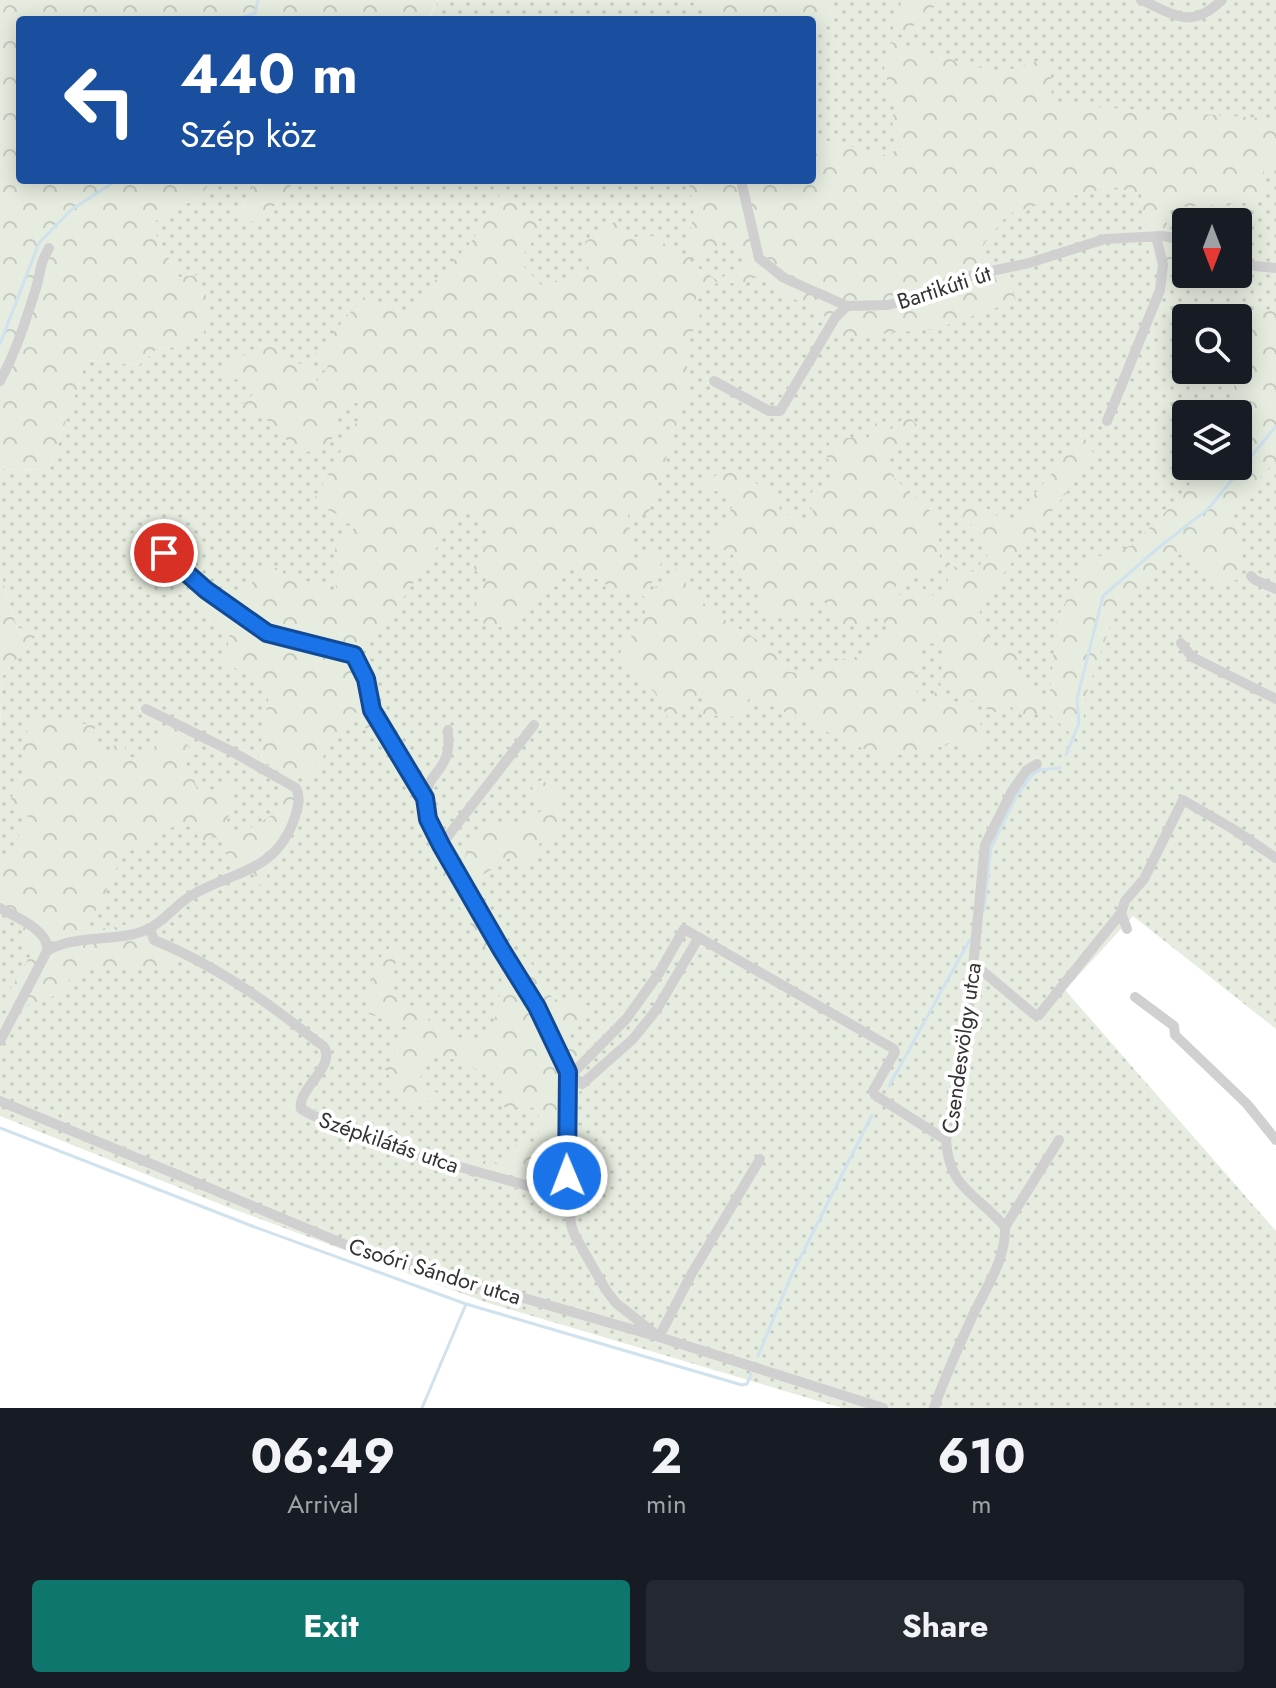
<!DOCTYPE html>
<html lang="en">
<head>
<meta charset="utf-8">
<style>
  body { margin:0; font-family:Jost,sans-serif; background:#242831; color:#f1f3f6; height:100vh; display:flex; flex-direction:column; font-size:30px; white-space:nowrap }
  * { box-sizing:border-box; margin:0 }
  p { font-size:26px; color:#9ea1a6 }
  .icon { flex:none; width:44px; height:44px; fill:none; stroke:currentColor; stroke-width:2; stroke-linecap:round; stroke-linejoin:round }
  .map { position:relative; height:1408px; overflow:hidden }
  .sheet { display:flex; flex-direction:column; background:#171b24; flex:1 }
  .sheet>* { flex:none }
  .hud { position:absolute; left:16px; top:16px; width:800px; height:168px; border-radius:8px; box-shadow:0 4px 20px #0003; background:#1a4fa0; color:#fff; overflow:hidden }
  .needle { width:52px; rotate:180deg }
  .controls { position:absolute; left:1172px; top:208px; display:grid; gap:16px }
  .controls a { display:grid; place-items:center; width:80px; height:80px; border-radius:8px; background:#171b24; box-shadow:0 4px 20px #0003; font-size:40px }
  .pin { position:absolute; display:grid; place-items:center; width:68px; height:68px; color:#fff; margin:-34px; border:4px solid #fff; border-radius:50%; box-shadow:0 2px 8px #0007 }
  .me { position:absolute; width:88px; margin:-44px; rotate:359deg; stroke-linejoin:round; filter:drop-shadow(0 0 6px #0008) }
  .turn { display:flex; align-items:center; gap:28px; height:168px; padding:0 32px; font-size:36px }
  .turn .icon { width:104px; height:104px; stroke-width:2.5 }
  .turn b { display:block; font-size:56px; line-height:68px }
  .eta { display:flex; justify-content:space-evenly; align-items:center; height:136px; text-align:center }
  .eta b { font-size:48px; font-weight:700; line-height:56px }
  .button { display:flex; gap:16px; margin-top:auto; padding:16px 32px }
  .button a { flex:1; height:92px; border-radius:8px; background:#0f766e; color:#fff; font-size:32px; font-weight:700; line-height:92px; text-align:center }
  .button a+a { background:#242831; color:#f1f3f6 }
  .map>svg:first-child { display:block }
</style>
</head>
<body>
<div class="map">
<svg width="1276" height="1408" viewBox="0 0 1276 1408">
  <defs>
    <pattern id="grass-dots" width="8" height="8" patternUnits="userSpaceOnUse" patternTransform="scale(2)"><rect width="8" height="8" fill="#e6ecdf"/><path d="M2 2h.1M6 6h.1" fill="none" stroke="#c6cbc0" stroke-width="1.8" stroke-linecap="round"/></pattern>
    <pattern id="forest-crowns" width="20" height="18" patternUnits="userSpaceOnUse" patternTransform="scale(2)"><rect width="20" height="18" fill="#e6ecdf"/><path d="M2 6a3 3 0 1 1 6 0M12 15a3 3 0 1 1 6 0" fill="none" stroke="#c6cbc0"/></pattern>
  </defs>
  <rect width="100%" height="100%" fill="#fff"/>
  <path fill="url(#grass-dots)" fill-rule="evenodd" d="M439,0h837v1029l-143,-113 -68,74 211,241v177h-434l-357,-106 -260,-96 -225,-90v-387l2,-52 37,-45 -22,-4 -17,-56v-103l49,1 38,-110 52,5 19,-17 21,-1v-70l-29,-53 51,-28 10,-16h46l-20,37 40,-14 18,-23h517v-160h-384zM1186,222h52v52h-52zM1186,318h52v52h-52zM1186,414h52v52h-52z"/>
  <path fill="url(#forest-crowns)" fill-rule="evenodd" d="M0,0h439l-12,20h-407v160h191l-10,16 -51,28 29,53 20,-2 9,27 -4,31 -25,14 -21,1 -19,17 -52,-5 -38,110 -49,-1z
    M696,0h133l3,17 -20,24v-21h-91l2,-3 -28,-9z
    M902,0h44l-19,11 -21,23 -15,1z
    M891,42l108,31 51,-16 2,47 224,15v49l-11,-3 -5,37 -98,6 11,35 13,4v20l-3,3 -33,-10 -9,-66 -28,-7 -55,12 -50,15 -24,30 -2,23 28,13 6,21 -81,28 -91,8 -13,-17 -75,-43 -14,7 -24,-2 -22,15 5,27 -13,11 -1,33 4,11 -43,136h-20l6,51 11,-14 20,3 -19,40 40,-34v25l28,27 61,38 8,20 23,3 22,-12 33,-6 27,-24 -10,-26 -18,18 -27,1 5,-9 -22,-22 -8,9 4,13 -50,-3 1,-17 -24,-20 -6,-21 -21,-12 24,-43 -34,-15 25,-17 51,27 2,17 29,9 4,-10 -6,-12 8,-11 13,2 7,-17 -10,-20 7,-15h36l11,-21 10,14 18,-16 11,11 -30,36 4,14 46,42 2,41 -11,18 -23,-1 -27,28 41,-18 18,13 11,-13 -4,-22 29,8 19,-24 -32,-34 16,-12 33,22 73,-89 12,21 -109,140 -9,24 19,29 11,-6 12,13 -5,16 12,16 15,-1 1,24 -15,8 -19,-15 -14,9 -54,-29 4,-40 -20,-1 -12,39 11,22 14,-13 43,24 3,41 -28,-16 -10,6 -62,12 -133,-62 -10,21 -39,-2 2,-26 -33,33 -15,-29 -37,-37 27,-40 -1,-20 -26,-4 -43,-26 -54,55 -28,8 -24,-15 18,-36 -14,-9 19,-41 -25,-26 -69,104 -40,49 27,61 -14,21 -15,-25 -50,68 -48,-20 12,-71 -45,-27 5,-29 -44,-40 15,-11 29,19 37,-31 19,-4 -5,10 16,1 39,16 -1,-44 22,-24 -18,-3 -1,-7 -25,-13 51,-94 -11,-7 -16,7 -1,24 -10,15 -27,7 -28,-32 -33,-14 20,-18 -39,-19 50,-32 16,22 29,5 3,16 11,-16 -13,-11 48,-58 43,15 66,-71 31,-52 20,23 22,12 -26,37 22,24 48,-14 -4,-29 32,-22 9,17 28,-1 32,23 8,-50 -6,-29h124l1,-43 75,19 15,-12 -11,-11 2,-28 -10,-37zM728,228l6,20 11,12 -27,21 -31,-21 26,-6z
    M257,180h38l-18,23 -22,20 -18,-6z
    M1276,309v157l-6,1 -39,43 12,38 -2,31 -20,4 -46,-32 -61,64 -28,80 -5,48 -33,-30 9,-95 31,-58 45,-15 50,-51 18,-28h37v-52h-10l22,-97z
    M0,572l17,56 23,3 -38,46 -2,52z
    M34,719l62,6 -6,17 16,10 19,-14v16l15,7 33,-33 12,5 3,14 11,7 -13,2 1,15 7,8 4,14 32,-8 4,13 -8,27 14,9 32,-19 13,-24 12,-10c1,12 5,29 1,40 -8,27 -30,33 -32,63l-8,1 -7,-18 -19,5 -10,-29 -9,-7 -10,6 -13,-15 -12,-3 -54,31 -16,29 -5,18 -25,29 39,-4 29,-8 17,22 13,10 -1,19 -82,-2 -22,9 -9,16 -51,18 -3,-18 25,-42 -10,-10 -3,-23 -20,-13v-35l29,-53 -22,-9 20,-45 -8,-16z
    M542,780l20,14 -3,38 -20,12 -15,25 -15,-11 -28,18 -2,25 25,41 26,19 23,38 35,6 -18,30 11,23 4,31 -6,3 -6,47 25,29 -1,13h-19l3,27h-18l-3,-8 -138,-37 -135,-50 6,-12 155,55 58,8 4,-19 28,2 1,-39 -36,-1 3,-25 -71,-30 -17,29 27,17 -25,5 -7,13 -28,-47 23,-41 -42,-15 9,-50 17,-18 10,10 -12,15 -1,24 37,19 3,8 46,25 18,-17 9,-48 -19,-37 -46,-72 1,-15 24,5 20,-39 32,4 29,-17 -12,-25z"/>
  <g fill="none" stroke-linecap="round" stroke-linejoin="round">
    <path stroke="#cfe2ee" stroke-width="3" d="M236,20l19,-7 3,-13
      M0,344l39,-101 32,-33 46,-30
      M1066,755l13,-32 -2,-24 26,-103 55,-48 50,-39 68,-83
      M984,910l7,-62 26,-53 16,-21 7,-4 20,-2
      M889,1086l80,-145
      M0,1128l252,98 214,78 276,81 5,-1 4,-10
      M758,1356l33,-80 81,-161
      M422,1408l44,-104"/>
    <path stroke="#d0d0d0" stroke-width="10" d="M1141,0c35,15 50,30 81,0
      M742,185l17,73 25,20 63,28
      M1238,259l17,7 21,2
      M0,381c16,-29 26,-61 36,-93 6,-18 2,-21 13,-40
      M714,381l55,30h11l55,-93 12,-12 41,-1 38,-9 47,-21 56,-12 76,-24 57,-3 24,4
      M1107,421l53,-131 3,-25 -7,-29
      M164,553l42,37 61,43 87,22 12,24 6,31 53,88 3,21 13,26 96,162 31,65 -2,82 5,71 4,11 31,54 10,13 43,34
      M1251,576l4,4 21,9
      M1181,643l11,14 84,42
      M425,798c4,-23 14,-23 21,-41 4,-9 2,-18 2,-27
      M441,845l93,-120
      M0,908c15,9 50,22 47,43l-47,90
      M150,929l4,11c59,24 113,61 162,101 3,2 8,4 9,8 9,19 -28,40 -24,60l13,7 103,39 151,42
      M1127,929l-6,-16 4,-12 19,-22 39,-79 50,29 43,29
      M47,951c29,-18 73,-8 101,-22 16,-7 28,-25 44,-34 43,-25 84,-22 103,-78 3,-11 6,-19 1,-29l-63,-36 -87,-43
      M974,964l61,51h4l82,-102
      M1135,997l39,29 1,9 72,69 29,36
      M569,1073l13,11 51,-45 24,-30 42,-72
      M571,1075l56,-57 32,-45 25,-44 210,120 1,3 -22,39 2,4 71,45
      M0,1101l361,150 298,86 224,71
      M1005,1227l54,-87
      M659,1337l33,-64 68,-114
      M934,1408c11,-32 25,-62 39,-93 14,-29 33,-56 32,-88 -28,-34 -56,-37 -59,-87l22,-123 17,-172 27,-54 15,-21 10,-6"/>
  </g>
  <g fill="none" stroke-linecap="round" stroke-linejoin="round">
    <defs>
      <path id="route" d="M164,553l42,37 61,43 87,22 12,24 6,31 53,88 3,21 13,26 60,104 36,58 31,65 -1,104"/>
    </defs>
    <use href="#route" stroke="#114b97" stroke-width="20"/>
    <use href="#route" stroke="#1a73e8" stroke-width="14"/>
  </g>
  <g text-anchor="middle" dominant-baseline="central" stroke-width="8" stroke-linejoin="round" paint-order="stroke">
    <g font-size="22" fill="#333" stroke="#fff">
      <text transform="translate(944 287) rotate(-18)">Bartikúti út</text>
      <text transform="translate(961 1048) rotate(-82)">Csendesvölgy utca</text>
      <text transform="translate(389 1142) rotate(19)">Szépkilátás utca</text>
      <text transform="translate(435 1271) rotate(17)">Csoóri Sándor utca</text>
    </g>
  </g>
</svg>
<div class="controls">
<a><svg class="needle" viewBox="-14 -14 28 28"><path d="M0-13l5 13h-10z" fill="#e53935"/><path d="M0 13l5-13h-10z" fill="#9ea1a6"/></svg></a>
<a><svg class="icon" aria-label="search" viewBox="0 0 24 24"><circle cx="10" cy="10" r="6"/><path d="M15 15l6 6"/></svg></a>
<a><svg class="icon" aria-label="layers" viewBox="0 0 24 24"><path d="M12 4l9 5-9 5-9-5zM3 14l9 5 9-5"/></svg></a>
</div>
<div class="pin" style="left:164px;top:553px;background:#d93025"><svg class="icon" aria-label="arrive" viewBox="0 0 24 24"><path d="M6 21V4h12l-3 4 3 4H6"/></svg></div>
<svg class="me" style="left:567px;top:1176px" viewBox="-20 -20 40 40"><circle r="17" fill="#1a73e8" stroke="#fff" stroke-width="3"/><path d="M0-11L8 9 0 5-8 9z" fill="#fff"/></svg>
<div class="hud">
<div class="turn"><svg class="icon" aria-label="left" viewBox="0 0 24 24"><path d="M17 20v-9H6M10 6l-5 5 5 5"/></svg><div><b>440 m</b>Szép köz</div></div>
</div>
</div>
<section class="sheet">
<div class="eta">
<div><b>06:49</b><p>Arrival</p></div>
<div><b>2</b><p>min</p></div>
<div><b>610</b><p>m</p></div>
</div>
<div class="button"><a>Exit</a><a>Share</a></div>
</section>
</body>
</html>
